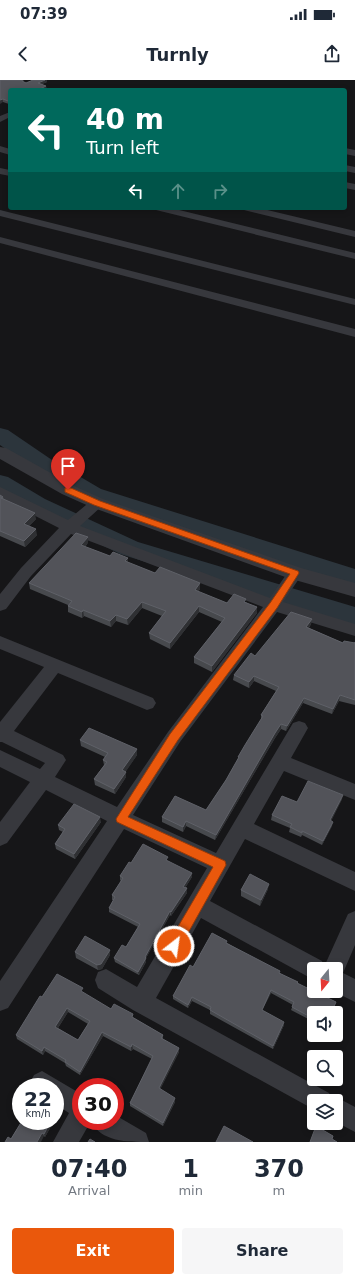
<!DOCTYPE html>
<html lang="en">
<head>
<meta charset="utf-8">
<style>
  body { margin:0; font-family:"DejaVu Sans",sans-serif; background:#f6f6f7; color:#1f2937; height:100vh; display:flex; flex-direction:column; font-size:15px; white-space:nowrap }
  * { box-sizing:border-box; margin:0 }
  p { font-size:13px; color:#747a83 }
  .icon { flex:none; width:22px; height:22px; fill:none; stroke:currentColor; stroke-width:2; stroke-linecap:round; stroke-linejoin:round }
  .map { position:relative; height:1062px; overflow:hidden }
  .details { display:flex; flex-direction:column; background:#fff; flex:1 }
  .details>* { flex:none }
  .guide { position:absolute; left:8px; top:8px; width:339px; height:122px; border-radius:4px; box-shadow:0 2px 6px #0003; background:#00695c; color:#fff; overflow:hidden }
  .needle { width:26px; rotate:198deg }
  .buttons { position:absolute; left:307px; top:882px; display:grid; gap:8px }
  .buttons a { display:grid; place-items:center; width:36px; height:36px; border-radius:4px; background:#fff; box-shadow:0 2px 6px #0003; font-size:20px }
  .speed { position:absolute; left:12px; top:998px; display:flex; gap:8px; font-size:20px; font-weight:700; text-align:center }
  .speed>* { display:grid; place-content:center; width:52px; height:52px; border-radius:50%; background:#fff; box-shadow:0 2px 6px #0003; line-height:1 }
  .speed small { font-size:10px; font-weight:400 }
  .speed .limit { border:6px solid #d22; background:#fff; color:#111 }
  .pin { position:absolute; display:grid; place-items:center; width:34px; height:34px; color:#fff; margin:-41px -17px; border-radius:50% 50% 50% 0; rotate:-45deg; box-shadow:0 0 4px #0007 }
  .pin .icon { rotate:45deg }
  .me { position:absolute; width:44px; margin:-22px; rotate:30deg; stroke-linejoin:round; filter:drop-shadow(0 0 3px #0008) }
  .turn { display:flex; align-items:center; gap:14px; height:84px; padding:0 12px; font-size:18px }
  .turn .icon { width:52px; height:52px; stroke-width:2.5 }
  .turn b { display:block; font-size:28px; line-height:34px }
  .lanes { display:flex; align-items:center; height:38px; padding:0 12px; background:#0003; justify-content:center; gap:20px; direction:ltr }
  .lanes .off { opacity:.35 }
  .eta { display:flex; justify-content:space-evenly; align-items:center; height:68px; text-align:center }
  .eta b { font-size:24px; font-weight:700; line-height:28px }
  .action { display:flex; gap:8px; margin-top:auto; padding:8px 12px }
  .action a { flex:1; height:46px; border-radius:4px; background:#ea580c; color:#fff; font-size:16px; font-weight:700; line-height:46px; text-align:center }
  .action a+a { background:#f6f6f7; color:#1f2937 }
  .status { display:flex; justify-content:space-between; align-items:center; height:28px; padding:0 20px; background:#fff; direction:ltr }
  .status svg { height:11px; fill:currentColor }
  header { display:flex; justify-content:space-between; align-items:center; height:52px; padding:0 12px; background:#fff; font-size:18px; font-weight:700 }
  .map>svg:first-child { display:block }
</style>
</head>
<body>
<div class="status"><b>07:39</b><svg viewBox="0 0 49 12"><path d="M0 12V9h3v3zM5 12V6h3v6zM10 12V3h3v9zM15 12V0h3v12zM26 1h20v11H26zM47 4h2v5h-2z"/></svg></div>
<header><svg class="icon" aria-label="back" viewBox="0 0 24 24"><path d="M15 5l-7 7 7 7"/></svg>Turnly<svg class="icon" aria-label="share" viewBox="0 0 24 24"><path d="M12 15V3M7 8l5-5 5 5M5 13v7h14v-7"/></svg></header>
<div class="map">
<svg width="355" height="1062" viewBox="0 0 355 1062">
  <rect width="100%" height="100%" fill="#161618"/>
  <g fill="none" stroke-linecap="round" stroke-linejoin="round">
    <path fill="#2c353c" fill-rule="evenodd" d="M0,348l8,2 47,32 46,27 254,80v18l-270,-88 -46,-27 -39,-27z
      M0,395l8,2 37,22 93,43 217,65v20l-235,-73 -91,-45 -29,-17z"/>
    <path fill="#37383d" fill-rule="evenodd" d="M10,32v5l-10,5v-6z
      M0,66l10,3v6l-10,-3z
      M345,68l10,2v6l-10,-2z
      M345,85l10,2v6l-10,-2z
      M0,88l10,2v6l-10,-2z
      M345,102l10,2v6l-10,-2z
      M154,128h17l184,45v6l-199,-49z
      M242,128h17l96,23v6l-111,-27z
      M0,130l355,89v6l-355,-89z
      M0,157l355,92v8l-355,-94z
      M0,407l68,33 24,-20 5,-2 5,2 2,3 -2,3 -22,20 190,72 20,-29 5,-1 5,1 3,4 -20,29 72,22v12l-78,-24 -97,130 -47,73 83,38 77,-130 6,-2 6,2 3,5 -17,30 64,26v16l-71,-29 -30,53 101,48v19l-110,-52 -35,62 112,60 2,6 24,-53 7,-3v34l-12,28 12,6v23l-22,-11h3v-22h-22v11l-113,-62 -45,80 173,95 3,6 4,-2 19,10v25l-19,-10v-21h-22v9l-1,-1 -180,-99 -35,-22 -3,-8 3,-8 8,-3 31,18 70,-119 -83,-39 -116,179 -8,3v-30l107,-160 -61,-31 -39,53 -7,3v-24l30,-40 -30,-15v-17l40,19 5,-6 -43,-21h-2v-20l44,-55 -44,-18v-13l153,62 3,5 -3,5 -6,2 -89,-37 -44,58 49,24 3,5 -11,17 62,30 51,-75 95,-125 -192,-73 -40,42 -25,33 -6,2v-17l21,-26 38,-40 -59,-30z
      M42,991l39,23v27h10l-12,21h-26l16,-29 -14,-9v-17h-23l-2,-4 4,-8z
      M115,1035l31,18 3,9c-22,0 -48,0 -58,-21h24z"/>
    <path fill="#37383d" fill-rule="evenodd" d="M0,367l6,1 68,38 29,13 198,69 54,15v14l-67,-19 -197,-71 -29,-13 -62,-35z"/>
  </g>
  <path fill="#47494d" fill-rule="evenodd" d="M0,0h24l-2,2 4,1 7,-3h14v2l-5,2 5,5 -37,1 -1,14 -6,-2z
    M0,415l3,2 1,2 32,20 -7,7 8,9 -12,12 -25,-11z
    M88,463l-3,4 25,9 18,2v5l27,10 45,10v6l-2,3 29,11 19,-1 11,11 -45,59 -18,-9v-6l28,-35 -23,-10 -29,37 -20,-10 -1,-6 13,-17 -20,-8 -14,17 -12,-4 -5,6 -27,-11 -2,2 -14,-6v-7l-38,-16 -1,-6z
    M312,539l-1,5 -2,4 34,15h12v-1v63l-16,-4 -7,13 -29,-11 -17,28 -5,-2 -6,9 -60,102 -29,-14 -3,6 -21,-10v-5l44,-7 20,-30 12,-21v-2l23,-37v-5l15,-24 -22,-10 -5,7 -16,-8 1,-5 21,-19z
    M80,660l57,9v6l-12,17 1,5 -11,17 -20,-9 -1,-6 10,-14 -1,-5 2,-3 -24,-11z
    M342,719l-11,22 1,5 -10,19 -20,-10 -1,2 -12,-5 1,-4 -19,-8 1,-5 25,-13z
    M101,742l-26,37 -19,-10 -1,-5 8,-12 -4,-2 -1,-5z
    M168,781l24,16 -7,11h2v5l-16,23 -1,-1 -24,43v4l-7,13 -24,-13 -1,-4 12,-11 12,-20 -29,-15v-4l5,-8h-2v-5l9,-14 -1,-1v-4l11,-13z
    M268,809l-8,17 -19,-10v-6z
    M227,863l70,40 39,19 -1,3 -21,8v9l-23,-12 2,-5 -22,-12 -9,17 22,15 -11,24 -63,-35v-4l-18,-9 -4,7 -15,-9v-3l20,-29z
    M75,872l35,3 -8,14 -4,1 -22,-12z
    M83,913l28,16 23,9 29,17v4l16,13 -19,37 15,13 -12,24 -33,-20v-3l22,-44 -19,-10 -2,2 -28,-15 -23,39 -14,-9 -1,-3 -20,-12 -2,4 -26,-16 -1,-4 26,-38zM68,932l20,12 -10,16 -20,-12z
    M21,1033v8h33l-9,16 -1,-1 -33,3 10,-17 -1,-1 -2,-4z"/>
  <path fill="#2f3033" d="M45,0h2v2l-9,4v-3z
    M46,6l1,3 -3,1h-6z
    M3,19v3l-3,2v-4z
    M35,433l1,6 -11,10 -1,-5z
    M36,449l1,6 -12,12 -1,-6z
    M88,457v6l-7,8v-6z
    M128,478v6l-3,-3z
    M200,503v6l-5,7v-6z
    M142,522v6l-14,17 -1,-6z
    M199,526v6l-29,37v-6z
    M257,527v6l-45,59v-6z
    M83,530l1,6 -2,2v-6z
    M116,535v6l-5,6 -1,-6z
    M312,539l-1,5 -5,8v-5z
    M254,596v5l-5,7v-6z
    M340,615l-1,6 -7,13 1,-5z
    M304,618l-1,5 -17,28 1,-5z
    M281,644v5l-6,9 -60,102 1,-5 59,-102z
    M137,669v6l-14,21 -1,-6z
    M126,692v5l-11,17 -1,-5z
    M343,715l-1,4 -13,26 1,-5z
    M100,737l1,5 -26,37 -1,-5z
    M186,741v5l-3,6v-5z
    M333,742l-1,4 -10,19 1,-4z
    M192,793v4l-9,14v-4z
    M269,804l-1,5 -8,17 1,-6z
    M187,808v5l-16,23v-4z
    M170,831v4l-24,43v4l-7,13 -1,-3 7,-15z
    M110,870v5l-8,14 -4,1 -1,-5z
    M271,910v3l-10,20 1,-3z
    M192,917v4l-4,7v-3z
    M67,928l1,4 -12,19 -1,-4z
    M284,942v3l-11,24v-3z
    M102,952l1,4 -23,39v-3z
    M132,964l1,5 -2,2v-4z
    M44,967l1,4 -2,4 -1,-4z
    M179,968v4l-20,40v-4z
    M175,1018v4l-12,24v-3z
    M56,1033l1,3 -2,4v-6z
    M51,1041h3l-9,16 -1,-3z
    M42,1053l2,3 -3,6h-4z"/>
  <path fill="#525359" stroke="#5f6168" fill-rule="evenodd" d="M0,0h22v1l4,2 7,-3h12l-7,3 8,3 -8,4h-28v10l-2,1 -5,-2 -3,1z
    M0,415l3,2 -2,1 34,15 -11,11 12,5 -12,12 -24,-10z
    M76,453l12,4 -7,8 29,11 3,-4 15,6 -3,3 30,12 5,-6 40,16 -5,7 32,13 7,-9 12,5 -2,3 13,5 -45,59 -18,-9 31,-39 -26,-12 -29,37 -21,-10 17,-22 -24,-9 -15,17 -11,-4 -6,6 -27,-11 -1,2 -14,-6 4,-5 -43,-18z
    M291,532l21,7 -6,8 37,16 1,-2 11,2v-1v58l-15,-5 -7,14 -29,-11 -17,28 -6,-2 -6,9 -59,102 -30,-14 -3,6 -21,-10 13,-21 31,14 20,-30 13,-23h-1l7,-12 18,-29 -2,-1 18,-28 -25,-11 -5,6 -15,-7 17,-22 4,3z
    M89,648l48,21 -15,21 4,2 -12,17 -20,-10 13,-17 -4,-2 5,-7 -28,-13z
    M308,701l35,14 -13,25 3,2 -10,19 -21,-10v2l-12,-6 2,-3 -20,-9 10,-19 15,6z
    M74,724l26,13 -26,37 -19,-10 10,-15 -7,-4z
    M143,764l25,13 -2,3 26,13 -9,14 4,1 -16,24 -1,-1 -25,46 1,1 -8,14 -24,-14 8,-13 4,2 14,-23 -31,-16 6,-11 -3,-2 11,-17 -3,-2 9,-14 2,1z
    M250,794l19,10 -8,16 -20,-10z
    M212,853l15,8 -1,2 54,28 -1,2 19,9 -1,1 39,19 -5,11h-17v6l-22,-12 2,-5 -23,-12 -9,20 22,12 -11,24 -63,-36 1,-3 -19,-10 -4,8 -15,-9 17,-31 3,2z
    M85,856l25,14 -9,14 -4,1 -22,-13z
    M57,894l26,14 -2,3 30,18 3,-5 19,10 -1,3 31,18 -2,3 18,10 -20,40 16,10 -12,25 -33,-20 23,-47 -21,-12 -1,3 -29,-15 -22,40 -15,-10 1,-2 -22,-13 -2,4 -26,-16 24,-39 2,1zM67,928l23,13 -12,19 -23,-13z
    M21,1033v6l-3,-2z
    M22,1041h29l-7,13 -2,-1 -5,9h-32l3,-5 3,2z
    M224,1046l29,16h-37z
    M316,1046l17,10 -1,3 5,3h-27z
    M90,1059l5,3h-7z"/>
  <path fill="#ea580c" stroke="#983908" d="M65,408h6l29,13 198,70 1,2 -22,35 -99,132 -50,77 97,44 1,4 -48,86 -4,1 -5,-1 -1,-5 1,-4 44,-75 -96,-45 -1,-3 54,-85 100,-131 20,-29 -196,-69 -29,-13z"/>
</svg>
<div class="buttons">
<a><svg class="needle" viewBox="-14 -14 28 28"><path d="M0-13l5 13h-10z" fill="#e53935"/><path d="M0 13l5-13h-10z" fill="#747a83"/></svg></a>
<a><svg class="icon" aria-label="sound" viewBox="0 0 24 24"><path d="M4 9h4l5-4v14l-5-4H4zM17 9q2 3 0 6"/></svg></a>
<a><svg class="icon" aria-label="search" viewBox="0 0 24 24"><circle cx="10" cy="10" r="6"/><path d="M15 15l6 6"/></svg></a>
<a><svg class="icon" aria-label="layers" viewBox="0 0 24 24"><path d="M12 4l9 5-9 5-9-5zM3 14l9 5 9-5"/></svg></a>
</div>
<div class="speed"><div>22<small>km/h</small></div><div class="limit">30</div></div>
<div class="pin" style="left:68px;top:410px;background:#d93025"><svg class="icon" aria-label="arrive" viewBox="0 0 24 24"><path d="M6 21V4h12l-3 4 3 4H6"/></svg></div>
<svg class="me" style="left:174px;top:866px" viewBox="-20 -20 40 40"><circle r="17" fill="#ea580c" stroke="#fff" stroke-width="3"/><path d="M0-11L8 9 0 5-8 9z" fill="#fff"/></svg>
<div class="guide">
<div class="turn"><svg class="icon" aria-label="left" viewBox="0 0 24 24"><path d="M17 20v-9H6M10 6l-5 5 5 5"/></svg><div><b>40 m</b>Turn left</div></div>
<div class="lanes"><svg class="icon" aria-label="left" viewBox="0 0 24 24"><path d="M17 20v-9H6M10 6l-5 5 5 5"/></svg><svg class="icon off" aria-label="ahead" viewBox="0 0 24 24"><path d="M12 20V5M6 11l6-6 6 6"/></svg><svg class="icon off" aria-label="right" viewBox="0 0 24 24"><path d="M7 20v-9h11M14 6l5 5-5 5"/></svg></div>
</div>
</div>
<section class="details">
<div class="eta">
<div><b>07:40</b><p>Arrival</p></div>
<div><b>1</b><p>min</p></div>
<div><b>370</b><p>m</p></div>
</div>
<div class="action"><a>Exit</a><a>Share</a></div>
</section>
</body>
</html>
